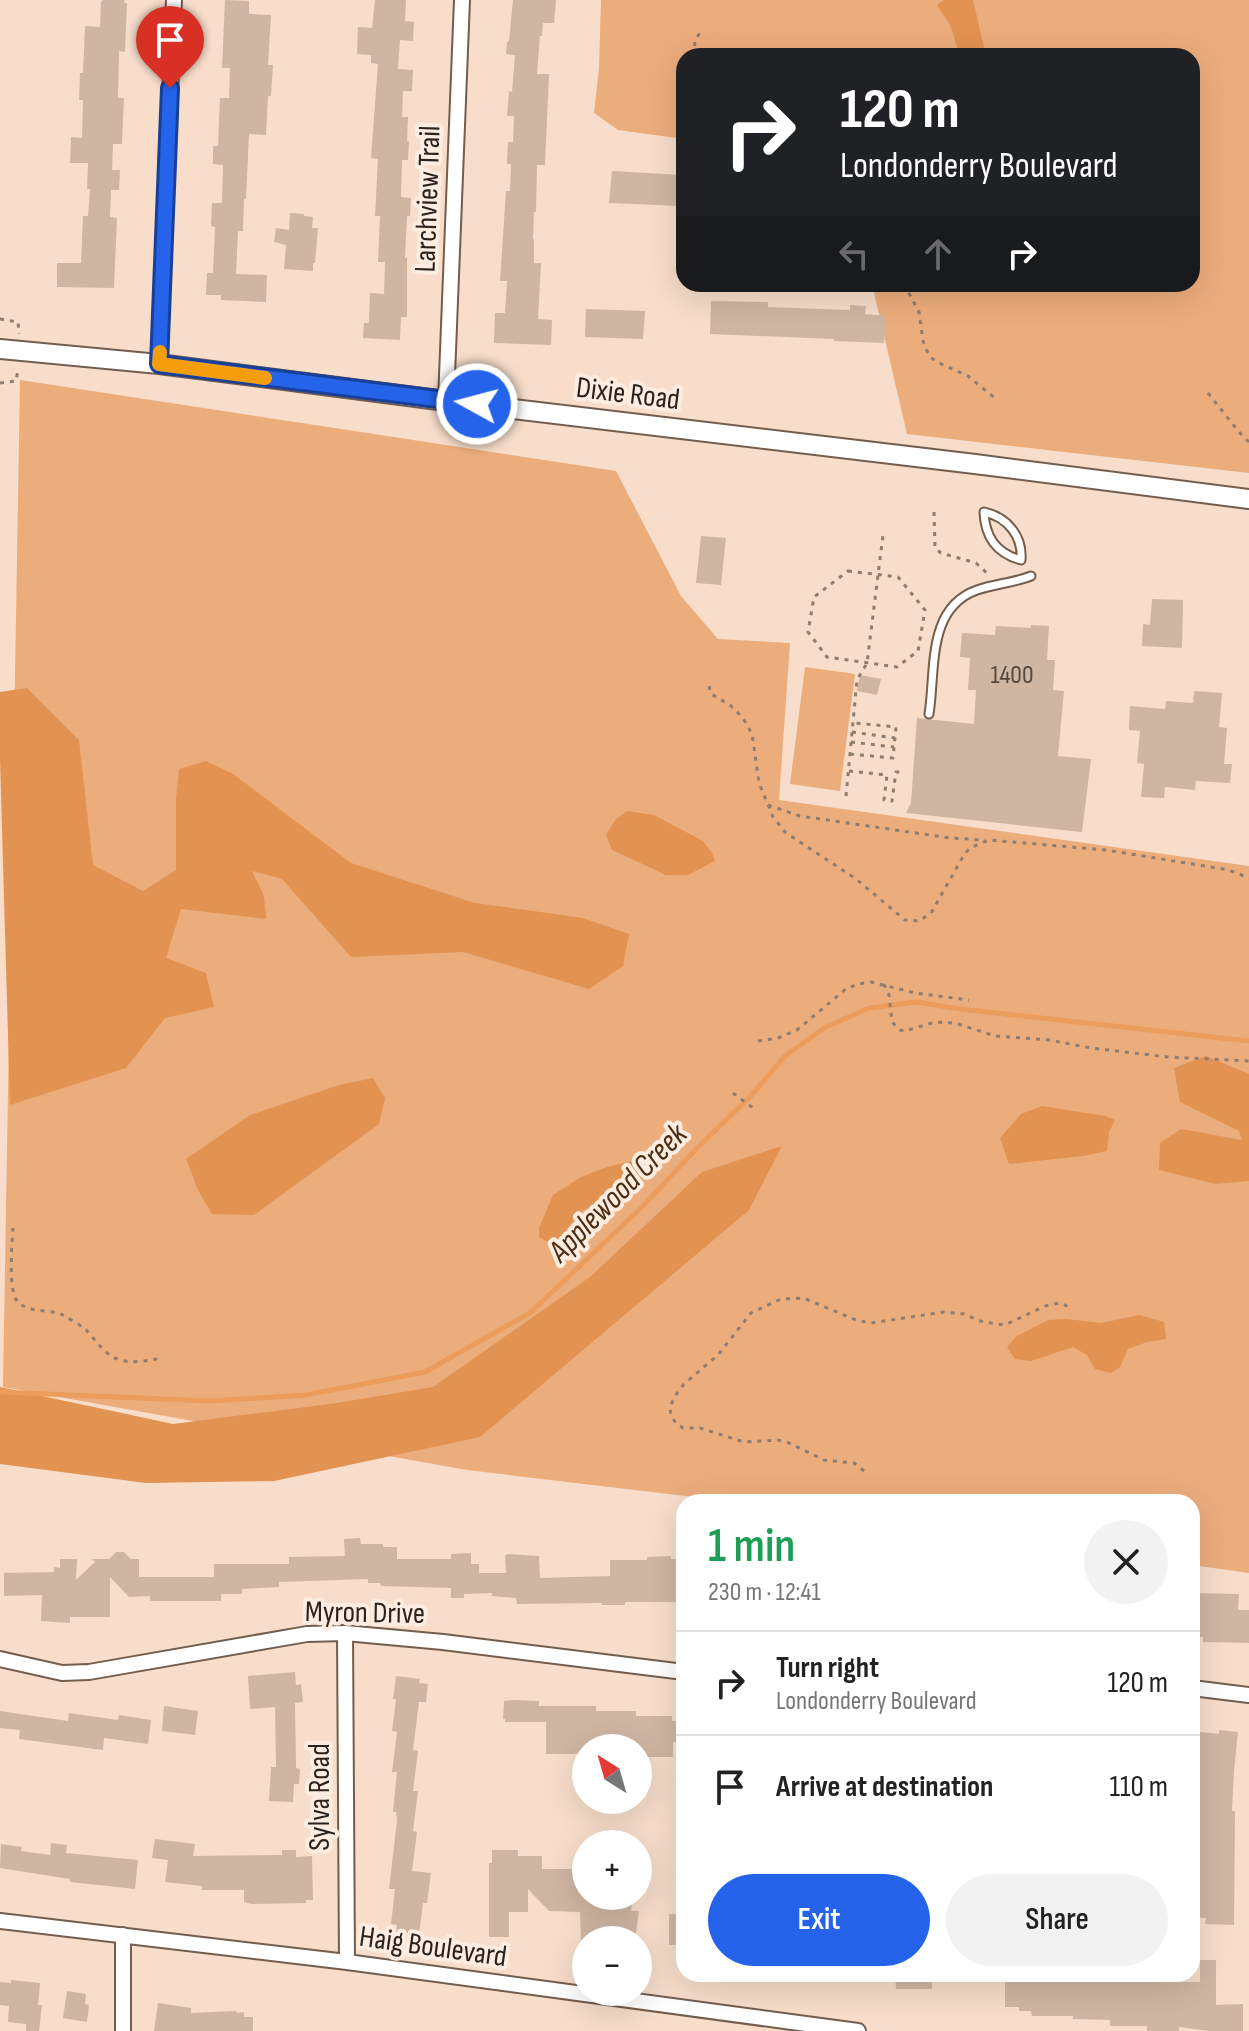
<!DOCTYPE html>
<html lang="en">
<head>
<meta charset="utf-8">
<style>
  body { margin:0; font-family:"Sofia Sans Condensed",sans-serif; background:#f2f2f2; color:#222; height:100vh; display:flex; flex-direction:column; font-size:30px; white-space:nowrap }
  * { box-sizing:border-box; margin:0 }
  p { font-size:26px; color:#767676 }
  .icon { flex:none; width:44px; height:44px; fill:none; stroke:currentColor; stroke-width:2; stroke-linecap:round; stroke-linejoin:round }
  .map { position:relative; flex:1; overflow:hidden }
  .panel { position:absolute; left:676px; top:1494px; width:524px; height:488px; display:flex; flex-direction:column; background:#fff; border-radius:24px; box-shadow:0 8px 32px #0002 }
  .panel>* { flex:none }
  .banner { position:absolute; left:676px; top:48px; width:524px; height:244px; border-radius:24px; box-shadow:0 8px 32px #0002; background:#202124; color:#fff; overflow:hidden }
  .needle { width:52px; rotate:323deg }
  .buttons { position:absolute; left:572px; top:1734px; display:grid; gap:16px }
  .buttons a { display:grid; place-items:center; width:80px; height:80px; border-radius:50%; background:#fff; box-shadow:0 8px 32px #0002; font-size:40px }
  .pin { position:absolute; display:grid; place-items:center; width:68px; height:68px; color:#fff; margin:-82px -34px; border-radius:50% 50% 50% 0; rotate:-45deg; box-shadow:0 0 8px #0007 }
  .pin .icon { rotate:45deg }
  .me { position:absolute; width:88px; margin:-44px; rotate:277deg; stroke-linejoin:round; filter:drop-shadow(0 0 6px #0008) }
  .turn { display:flex; align-items:center; gap:28px; height:168px; padding:0 32px; font-size:36px }
  .turn .icon { width:104px; height:104px; stroke-width:2.5 }
  .turn b { display:block; font-size:56px; line-height:68px }
  .lanes { display:flex; align-items:center; height:76px; padding:0 32px; background:#0003; justify-content:center; gap:40px; direction:ltr }
  .lanes .off { opacity:.35 }
  .round { display:grid; place-items:center; flex:none; width:84px; height:84px; border-radius:42px; background:#f2f2f2 }
  .headline { display:flex; align-items:center; justify-content:space-between; height:136px; padding:0 32px }
  h1 { font-size:48px; font-weight:600; line-height:60px; color:#1e9e55 }
  .action { display:flex; gap:16px; margin-top:auto; padding:16px 32px }
  .action a { flex:1; height:92px; border-radius:48px; background:#2563eb; color:#fff; font-size:32px; font-weight:600; line-height:92px; text-align:center }
  .action a+a { background:#f2f2f2; color:#222 }
  ul { padding:0; list-style:none }
  li { display:flex; align-items:center; gap:24px; height:104px; padding:0 32px; border-top:2px solid #e0e0e0 }
  li div { flex:1 }
  li b { display:block; font-size:30px }
  li em { font-style:normal }
  .map>svg:first-child { display:block }
</style>
</head>
<body>
<div class="map">
<svg width="1249" height="2031" viewBox="0 0 1249 2031">
  <rect width="100%" height="100%" fill="#f7ddca"/>
  <path fill="#ecad7d" d="M601,0h648v473l-342,-39 -35,-150h320v-228h-508v83l-66,-9 -24,-17 5,-44z
    M20,380l596,91 65,125 37,43 72,4 -11,157 470,66v707l-57,-8v-63h-456l-269,-32 -464,-83z
    M805,667l50,7 -15,117 -50,-7z"/>
  <path fill="#e29251" d="M944,0h29l13,56h-26l-10,-31 -13,-20z
    M27,688l52,52 14,125 50,26 33,-21v-72l3,-29 27,-8 27,13 118,89 124,40 108,15 46,16 -6,32 -34,23 -126,-37 -112,5 -69,-78 -30,-8 12,25 2,23 -85,-10 -15,49 40,15 8,34 -49,11 -39,50 -116,37 -10,-346v-67z
    M627,811l27,4 49,26 9,12 3,8 -27,14h-22l-54,-25 -6,-15 9,-15z
    M1206,1056l43,18v107l-34,3 -56,-14 1,-27 21,-14 61,11 -3,-9 -59,-29 -6,-34z
    M373,1078l12,20 -6,26 -125,91 -42,-1 -14,-24 -12,-31 64,-44 89,-30z
    M1042,1106l63,10 10,4 -6,12 -2,19 -24,5 -74,8 -9,-26 21,-24z
    M782,1146l-33,64 -269,227 -206,44 -128,2 -146,-19v-77l173,37 164,-21 96,-16 157,-110 112,-105z
    M632,1161l16,11 -10,15 -55,23 -25,29 -9,4 -10,-6v-9l14,-33 28,-18 26,-10z
    M1139,1315l25,7 2,17 -19,3 -19,7 -8,18 -9,6 -16,-4 -8,-14 -14,-8 -42,14 -16,-2 -8,-12 10,-11 31,-16 19,-1 34,4z"/>
  <g fill="none" stroke-linecap="round" stroke-linejoin="round">
    <path stroke="#ec9c5b" stroke-width="5" d="M0,1392l210,9 96,-6 119,-23 105,-59 113,-107 56,-60 50,-48 36,-42 39,-28 45,-20 47,-6 44,7 289,32"/>
  </g>
  <path fill="#cfb6a3" d="M103,0h22l-1,3h3l-2,49 -6,-1 -1,47h6l-2,46h-9l-1,26h8l-1,20h-8l-1,27 7,1 -3,70 -57,-1v-24h24l2,-47h5l2,-27h-3l1,-26h-18l1,-26 11,1 1,-38h-4l1,-27h3l2,-47 15,1 1,-25z
    M225,0l24,1v13l22,1 -3,50h5l-2,31h-3l-2,39 -17,-1 -3,65h-2l-1,32h-5l-2,43 31,1 -1,27 -45,-2v-5h-15l1,-22h6l2,-46 -4,-1 1,-23h10l1,-38 -10,-1v-18h5l2,-48h9l1,-30h-8z
    M375,0h31l-1,21 9,1 -1,19 -13,-1 -2,29 15,1 -1,21h-9l-1,26h6l-1,24h2l-1,19h-6l-1,37 10,1 -1,18h-3l-2,42h2v59h-6l-1,23 -37,-2 1,-15h5l1,-30 14,1 1,-32h-7l2,-46h-5l3,-57 -7,-1 7,-94 -7,-1v-8l-14,-1 1,-27 14,1z
    M513,0h43l-2,23h-11l-1,13h-2l-3,38h12l-4,91h-8l-1,47h-2l-1,27h1v24h7l-3,56 14,1 -1,25 -57,-2 1,-30h10l2,-32h-7l6,-90h4l1,-27h-4l1,-22h5l1,-26h-7l2,-25 3,1 3,-37 -9,-1 1,-12 2,-1z
    M612,171l70,4 -2,31 -71,-3z
    M290,213l14,1v2l9,1 -1,11h6l-3,35h-2v8l-29,-2 2,-24 -12,-3 2,-14 13,2z
    M711,301l57,1v5l82,3v-5l16,1 -1,8 21,2 -2,27 -50,-2v-2l-124,-5z
    M586,309l59,2 -2,28 -58,-2z
    M701,536l25,2 -5,47 -25,-2z
    M1152,599l31,1 -1,48 -40,-2 1,-22 7,1z
    M1031,625l18,1 -2,34h8l-2,30 11,1 -6,65 33,3 -9,73 -176,-19 5,-10 6,-85 57,6 2,-34h-8l2,-32 -10,-1 2,-24 33,2 1,-9 35,2z
    M860,675l21,4 -4,16 -20,-4z
    M1194,691l28,2 -3,34 8,1 -3,36h8l-2,19 -34,-2 -1,9 -30,-3 -1,11 -23,-1 3,-33 -7,-1 3,-32 -11,-1 1,-24 35,3 1,-8 27,2z
    M360,1538l1,6h22v3h14v12h54v-5l20,-1v11h8v9h27l-1,-17 2,-2 32,2 1,22 70,-2v-16h37v-3l24,-1v3h13v43h-59v3h-23v-2l-85,1 -1,-6 -24,-2v-3l-28,1v4h-13v-10l-70,-2 -1,-3h-12v-4l-89,3v5l-37,2v5h-21v7h-71v-5l-21,1 -19,-20v40h-40v6l-29,-2 1,-26 -38,1v-23l50,-1v-5l6,1v-9h17l-1,21 19,-18 -3,-3h17l7,-7h8l7,7h8v18h75v-13h75v-7l56,-1 -1,-17z
    M1192,1593l47,1 -1,16h11v33l-46,-1v-5h-11z
    M295,1672l1,13 5,-1 2,18 -8,1 1,65 4,1 -1,15h-5l-1,18 -24,-1 2,-34h5l-1,-60 -25,2 -2,-33z
    M396,1676l24,3 -1,4 9,1 -2,18h-7l-6,48 5,1 -5,40h5l-5,40 4,1 -5,39 19,2 -4,30h-4l-4,32 -23,-3 1,-7 -6,-1 4,-35h-6l8,-68 -1,-9h-3l4,-40h-5l5,-40 -5,-1 4,-32h-3z
    M513,1700l26,1v5h57v5h40v5h36v5h12v21h-11v15h-35v-9h-52v6h-40v-32h-41v-3h-2l1,-18z
    M164,1706l34,5 -3,24 -33,-4z
    M0,1711l68,10 1,-8 49,7 1,-5 32,5 -3,24 -44,-6 -1,12 -84,-11 1,-9 -20,-2z
    M1219,1730l19,2 -4,39 -2,40h3l-1,114 -29,-1 1,-6 -14,-1 3,-83h-3v-103l27,3z
    M155,1839l40,5 -2,12 89,-1v-5h14v7l16,-1 1,44h-7v3l-54,1 -8,-2v-12h-42v-4l-37,-4 3,-22 -16,-2z
    M51,1843l16,2 -1,8 72,7 -3,29 -65,-7v-3l-70,-11 1,-24 21,3 -1,4 29,4z
    M492,1850h26v6h24v13h32l12,-12v39h47l-2,15h8l-4,29h-54l-1,-28 -31,-1 -21,-22v23h-19v25h-20v-74h3z
    M669,1914h15v31h-15z
    M1200,1960h16v45l27,-1v27h-34l-30,-4v4h-32v-5h-37v-6l-37,-1v-3h-41l-1,-5h-12v-4h-14v-33l111,2v-2h27l1,8h56z
    M895,1974h37v15h-36z
    M11,1980l29,3 -2,22h4l-3,26h-13v-7l-18,-2 1,-16 -9,-1v-23l11,1z
    M67,1991l19,3 -1,10 4,1 -2,17 -24,-4z
    M158,2003l33,5v5l45,-2 1,2 7,-1v5h9v14h-99z"/>
  <g fill="none" stroke-linecap="round" stroke-linejoin="round">
    <defs>
      <path id="service" d="M984,512c23,5 39,24 37,48 -25,-7 -36,-23 -37,-48z
        M929,714c7,-43 -3,-106 48,-124 17,-6 36,-7 54,-14"/>
      <path id="minor" d="M159,364l15,-364
        M446,401l16,-401
        M345,1633l2,329
        M0,1659l62,14 27,-1 218,-38 38,-1 98,9 241,30
        M1192,1688l57,7
        M0,1921l347,41 511,69
        M123,2031v-96"/>
      <path id="secondary" d="M0,349l159,15 287,37 529,63 274,35"/>
    </defs>
    <use href="#service" stroke="#735d4d" stroke-width="11"/>
    <use href="#minor" stroke="#735d4d" stroke-width="18"/>
    <use href="#secondary" stroke="#735d4d" stroke-width="22"/>
    <path stroke="#8e7d70" stroke-width="3" stroke-dasharray="4 6" stroke-linecap="butt" d="M694,56l1,-16 7,-10
      M904,284l15,28 4,29 6,15 8,6 31,14 28,23
      M0,319l18,3 1,12
      M0,383l16,-2 2,-12
      M1208,393l31,39 10,10
      M934,512l1,36 6,5 35,10 12,11
      M848,571l50,6 27,33 -7,41 -21,16 -70,-10 -19,-25 6,-35z
      M709,686l2,8 19,11 13,13 9,16 7,49 14,34 12,15 71,47 49,41 14,1 12,-8 34,-60 7,-6 17,-7 117,10 123,20 20,8
      M852,732l43,6
      M851,742l43,5
      M850,754l43,4 3,-31 -41,-4
      M849,771l38,4 -3,25 8,1 4,-29h6
      M846,796l11,-116 10,-17 16,-128
      M768,805l32,11 150,22 35,2
      M884,984l5,11 3,27 8,8 5,1 27,-8 13,-1 13,2 37,12 55,4 41,8 77,9 81,4
      M758,1041l20,-3 19,-8 49,-41 12,-5 13,-2 44,11 54,7
      M733,1093l20,15
      M13,1228c-1,15 -5,61 4,73 9,12 33,8 46,14 6,4 15,9 21,13 12,11 19,27 36,32 14,4 29,0 43,-2
      M864,1471l-10,-8 -30,-3 -37,-18 -9,-2 -34,2 -44,-14h-17l-7,-5 -5,-7 -1,-9 5,-11 9,-12 34,-29 33,-42 28,-13 14,-2 13,1 50,21 15,3 73,-11 20,2 19,8 22,3 40,-19 14,-3 14,5"/>
    <use href="#service" stroke="#fff" stroke-width="7"/>
    <use href="#minor" stroke="#fff" stroke-width="14"/>
    <use href="#secondary" stroke="#fff" stroke-width="18"/>
  </g>
  <g fill="none" stroke-linecap="round" stroke-linejoin="round">
    <defs>
      <path id="route" d="M170,88l-11,276 318,40"/>
    </defs>
    <use href="#route" stroke="#184099" stroke-width="20"/>
    <use href="#route" stroke="#2563eb" stroke-width="14"/>
    <path stroke="#f59e0b" stroke-width="14" d="M160,352l-1,12 106,14"/>
  </g>
  <g text-anchor="middle" dominant-baseline="central" stroke-width="8" stroke-linejoin="round" paint-order="stroke">
    <g font-size="26" fill="#54473d">
      <text x="1012" y="675">1400</text>
    </g>
    <g font-size="30" fill="#2b221b" stroke="#fdede1">
      <text transform="translate(428 199) rotate(-88)">Larchview Trail</text>
      <text transform="translate(628 394) rotate(7)">Dixie Road</text>
      <text transform="translate(365 1613) rotate(1)">Myron Drive</text>
      <text transform="translate(320 1797) rotate(-90)">Sylva Road</text>
      <text transform="translate(433 1947) rotate(8)">Haig Boulevard</text>
    </g>
    <g font-size="32" font-style="italic" fill="#4e2d12" stroke="#fdede1">
      <text transform="translate(618 1193) rotate(-45)">Applewood Creek</text>
    </g>
  </g>
</svg>
<div class="buttons">
<a><svg class="needle" viewBox="-14 -14 28 28"><path d="M0-13l5 13h-10z" fill="#e53935"/><path d="M0 13l5-13h-10z" fill="#767676"/></svg></a>
<a>+</a>
<a>−</a>
</div>
<div class="pin" style="left:170px;top:88px;background:#d93025"><svg class="icon" aria-label="arrive" viewBox="0 0 24 24"><path d="M6 21V4h12l-3 4 3 4H6"/></svg></div>
<svg class="me" style="left:477px;top:404px" viewBox="-20 -20 40 40"><circle r="17" fill="#2563eb" stroke="#fff" stroke-width="3"/><path d="M0-11L8 9 0 5-8 9z" fill="#fff"/></svg>
<div class="banner">
<div class="turn"><svg class="icon" aria-label="right" viewBox="0 0 24 24"><path d="M7 20v-9h11M14 6l5 5-5 5"/></svg><div><b>120 m</b>Londonderry Boulevard</div></div>
<div class="lanes"><svg class="icon off" aria-label="left" viewBox="0 0 24 24"><path d="M17 20v-9H6M10 6l-5 5 5 5"/></svg><svg class="icon off" aria-label="ahead" viewBox="0 0 24 24"><path d="M12 20V5M6 11l6-6 6 6"/></svg><svg class="icon" aria-label="right" viewBox="0 0 24 24"><path d="M7 20v-9h11M14 6l5 5-5 5"/></svg></div>
</div>
<section class="panel">
<div class="headline"><div><h1>1 min</h1><p>230 m · 12:41</p></div><a class="round"><svg class="icon" aria-label="close" viewBox="0 0 24 24"><path d="M6 6l12 12M18 6L6 18"/></svg></a></div>
<ul>
<li><svg class="icon" aria-label="right" viewBox="0 0 24 24"><path d="M7 20v-9h11M14 6l5 5-5 5"/></svg><div><b>Turn right</b><p>Londonderry Boulevard</p></div><em>120 m</em></li>
<li><svg class="icon" aria-label="arrive" viewBox="0 0 24 24"><path d="M6 21V4h12l-3 4 3 4H6"/></svg><div><b>Arrive at destination</b></div><em>110 m</em></li>
</ul>
<div class="action"><a>Exit</a><a>Share</a></div>
</section>
</div>
</body>
</html>
